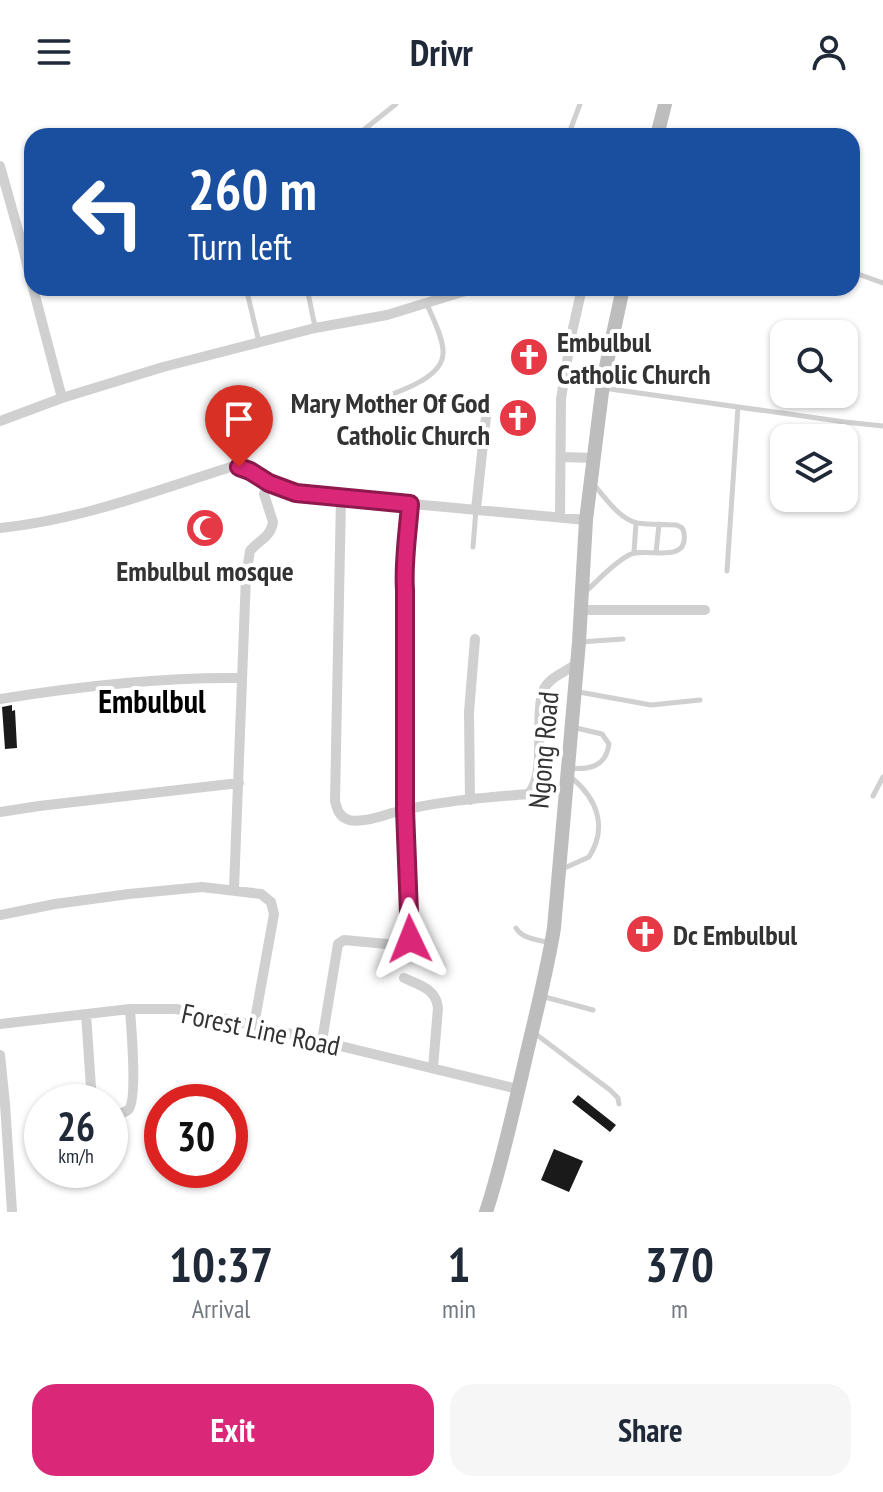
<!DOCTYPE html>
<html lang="en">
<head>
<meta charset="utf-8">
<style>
  body { margin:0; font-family:"PT Sans Narrow",sans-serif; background:#f6f6f7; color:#1f2937; height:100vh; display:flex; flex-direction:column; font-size:30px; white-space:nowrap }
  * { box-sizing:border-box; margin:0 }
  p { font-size:26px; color:#747a83 }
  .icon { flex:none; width:44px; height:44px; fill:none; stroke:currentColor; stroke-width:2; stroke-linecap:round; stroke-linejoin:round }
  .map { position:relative; height:1108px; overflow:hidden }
  .panel { display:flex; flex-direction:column; background:#fff; flex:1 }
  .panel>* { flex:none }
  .guide { position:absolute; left:24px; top:24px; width:836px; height:168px; border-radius:24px; box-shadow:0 2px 6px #0004; background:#1a4fa0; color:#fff; overflow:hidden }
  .fabs { position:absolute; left:770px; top:216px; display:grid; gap:16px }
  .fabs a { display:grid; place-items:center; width:88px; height:88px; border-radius:16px; background:#fff; box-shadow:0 2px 6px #0004; font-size:40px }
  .speed { position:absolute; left:24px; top:980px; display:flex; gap:16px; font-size:40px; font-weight:700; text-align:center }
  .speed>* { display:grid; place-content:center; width:104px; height:104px; border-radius:50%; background:#fff; box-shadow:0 2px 6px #0004; line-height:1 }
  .speed small { font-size:20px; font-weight:400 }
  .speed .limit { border:12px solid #d22; background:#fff; color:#111 }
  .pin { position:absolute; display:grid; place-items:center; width:68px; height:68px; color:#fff; margin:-82px -34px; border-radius:50% 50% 50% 0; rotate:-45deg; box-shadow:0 0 8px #0007 }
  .pin .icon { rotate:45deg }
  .me { position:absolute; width:88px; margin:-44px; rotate:358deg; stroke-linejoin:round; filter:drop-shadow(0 0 6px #0008) }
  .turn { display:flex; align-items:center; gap:28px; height:168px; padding:0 32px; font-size:36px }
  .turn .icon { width:104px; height:104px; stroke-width:2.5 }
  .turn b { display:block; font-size:56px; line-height:68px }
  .eta { display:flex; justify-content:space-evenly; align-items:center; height:136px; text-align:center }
  .eta b { font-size:48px; font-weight:600; line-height:56px }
  .button { display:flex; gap:16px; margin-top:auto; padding:16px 32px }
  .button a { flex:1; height:92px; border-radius:24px; background:#db2777; color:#fff; font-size:32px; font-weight:600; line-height:92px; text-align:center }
  .button a+a { background:#f6f6f7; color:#1f2937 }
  header { display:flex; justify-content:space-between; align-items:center; height:104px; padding:0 32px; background:#fff; font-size:36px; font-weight:600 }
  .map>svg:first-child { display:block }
</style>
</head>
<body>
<header><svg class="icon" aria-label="menu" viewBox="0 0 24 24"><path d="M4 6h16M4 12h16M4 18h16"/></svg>Drivr<svg class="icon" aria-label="person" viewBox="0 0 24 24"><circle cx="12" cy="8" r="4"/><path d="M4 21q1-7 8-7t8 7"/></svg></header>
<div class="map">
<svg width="883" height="1108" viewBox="0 0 883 1108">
  <rect width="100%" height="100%" fill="#fff"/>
  <path fill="#1a1a1a" d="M12,601v6l3,-1 2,38 -12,1 -3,-42z
    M578,991l38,30 -6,7 -38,-30z
    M554,1045l29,12 -14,31 -28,-12z"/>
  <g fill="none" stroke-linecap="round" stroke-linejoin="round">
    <path stroke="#d0d0d0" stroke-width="5" d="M356,32l40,-32
      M568,32l12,-32
      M852,168l31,11
      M246,184l13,54
      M307,184l8,39
      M603,284l242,34 38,4
      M367,300c22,-10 76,-23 76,-51 1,-14 -11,-36 -16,-49
      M473,443l3,-38
      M634,448l2,-29
      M656,449l3,-29
      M727,467l11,-164
      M585,488c14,-12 27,-28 44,-37 16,-9 60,11 55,-22 -1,-6 -3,-6 -8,-8 -12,-1 -27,0 -39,-2 -18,-4 -31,-25 -43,-38
      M580,538l43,-3
      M579,588l72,13 49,-5
      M569,664c20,2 37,-1 40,-24l-7,-10 -30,-7
      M873,692l10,-19
      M560,766l29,-13c19,-30 8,-58 -17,-79
      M516,824c6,11 23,12 35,15
      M541,892l52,14
      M533,928l77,58 8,8 1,6"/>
    <path stroke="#d0d0d0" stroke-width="10" d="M0,62l23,82
      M32,142l-9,2 9,37
      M33,184l29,110
      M0,317l62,-23 101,-31 152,-39 72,-13 88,-27
      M561,353l33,1
      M341,393l-6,304c2,8 4,16 14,19 12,3 31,-3 43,-7 44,-12 90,-15 136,-19 19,-17 6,-77 15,-103 5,-14 24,-19 34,-28
      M410,400c-2,27 -8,59 -5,86v220l5,129
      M476,405l11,-102
      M560,413l1,-118 10,-62 11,-49
      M0,424c81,-8 157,-38 234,-62l11,2 30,18 29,8 282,26
      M581,506h124
      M0,595c80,-13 161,-22 242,-21
      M470,696l-1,-88 6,-73
      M0,708l39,-6 200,-23
      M234,785l12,-313 4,-25c9,-11 21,-14 23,-29l-9,-28 5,-11
      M0,811l55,-11 74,-10 73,-7 59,7 10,8 3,12 -20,111
      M404,874c16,7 32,11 34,30l-5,60
      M86,910l6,88
      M0,920l130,-15h46l78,16 264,64
      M322,937l16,-97 6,-4 43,4
      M0,951l5,49 7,107
      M110,1011c6,-1 13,-1 18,-5 10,-9 3,-85 2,-101"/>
    <path stroke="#bdbdbd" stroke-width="14" d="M657,32l8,-32
      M486,1108c15,-45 25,-92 36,-138 11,-49 24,-97 32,-146l25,-286 7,-122 18,-144 19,-88"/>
  </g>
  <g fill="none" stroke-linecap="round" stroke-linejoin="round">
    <defs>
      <path id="route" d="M239,363l11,4 19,12 27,10 114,11c-2,27 -7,59 -5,86v220l5,129"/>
    </defs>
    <use href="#route" stroke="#8e194d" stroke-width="20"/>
    <use href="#route" stroke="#db2777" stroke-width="14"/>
  </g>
  <defs>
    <symbol id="church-disc" viewBox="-11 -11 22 22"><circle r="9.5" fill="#e63946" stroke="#fff"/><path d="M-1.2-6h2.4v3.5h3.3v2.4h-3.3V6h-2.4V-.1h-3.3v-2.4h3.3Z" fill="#fff"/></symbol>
    <symbol id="mosque-disc" viewBox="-11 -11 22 22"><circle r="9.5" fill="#e63946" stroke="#fff"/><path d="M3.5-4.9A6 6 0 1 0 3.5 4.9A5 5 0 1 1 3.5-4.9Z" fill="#fff"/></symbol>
  </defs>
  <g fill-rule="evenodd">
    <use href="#church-disc" x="507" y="231" width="44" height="44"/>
    <use href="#church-disc" x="496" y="292" width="44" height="44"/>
    <use href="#mosque-disc" x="183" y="402" width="44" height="44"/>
    <use href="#church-disc" x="623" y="808" width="44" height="44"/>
  </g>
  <g text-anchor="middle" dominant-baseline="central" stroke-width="8" stroke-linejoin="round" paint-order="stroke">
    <g font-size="28" font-weight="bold" fill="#333" stroke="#fff" text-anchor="start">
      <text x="557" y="237">Embulbul<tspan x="557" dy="32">Catholic Church</tspan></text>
      <text x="490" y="298" text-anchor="end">Mary Mother Of God<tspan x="490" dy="32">Catholic Church</tspan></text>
      <text x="205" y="466" text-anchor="middle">Embulbul mosque</text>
      <text x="673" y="830">Dc Embulbul</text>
    </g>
    <g font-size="28" fill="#333" stroke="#fff">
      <text transform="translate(543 646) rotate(-85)">Ngong Road</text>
      <text transform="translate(261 925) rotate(12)">Forest Line Road</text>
    </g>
    <g font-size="32" font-weight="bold" fill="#000" stroke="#fff">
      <text x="152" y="597">Embulbul</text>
    </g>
  </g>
</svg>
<div class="fabs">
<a><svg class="icon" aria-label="search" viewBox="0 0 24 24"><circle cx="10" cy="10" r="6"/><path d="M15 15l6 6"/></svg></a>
<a><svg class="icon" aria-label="layers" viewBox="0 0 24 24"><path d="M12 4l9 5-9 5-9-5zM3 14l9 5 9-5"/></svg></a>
</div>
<div class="speed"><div>26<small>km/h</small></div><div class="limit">30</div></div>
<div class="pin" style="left:239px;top:363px;background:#d93025"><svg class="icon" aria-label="arrive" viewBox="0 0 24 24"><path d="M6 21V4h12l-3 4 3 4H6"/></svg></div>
<svg class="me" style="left:410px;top:835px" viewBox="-20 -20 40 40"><path d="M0-17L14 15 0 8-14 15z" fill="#db2777" stroke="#fff" stroke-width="4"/></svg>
<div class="guide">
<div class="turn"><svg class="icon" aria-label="left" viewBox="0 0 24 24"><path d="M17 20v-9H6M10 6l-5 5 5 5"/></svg><div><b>260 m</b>Turn left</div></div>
</div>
</div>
<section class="panel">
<div class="eta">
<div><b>10:37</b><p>Arrival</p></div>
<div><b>1</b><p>min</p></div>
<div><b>370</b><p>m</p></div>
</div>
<div class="button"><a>Exit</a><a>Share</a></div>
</section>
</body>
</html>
